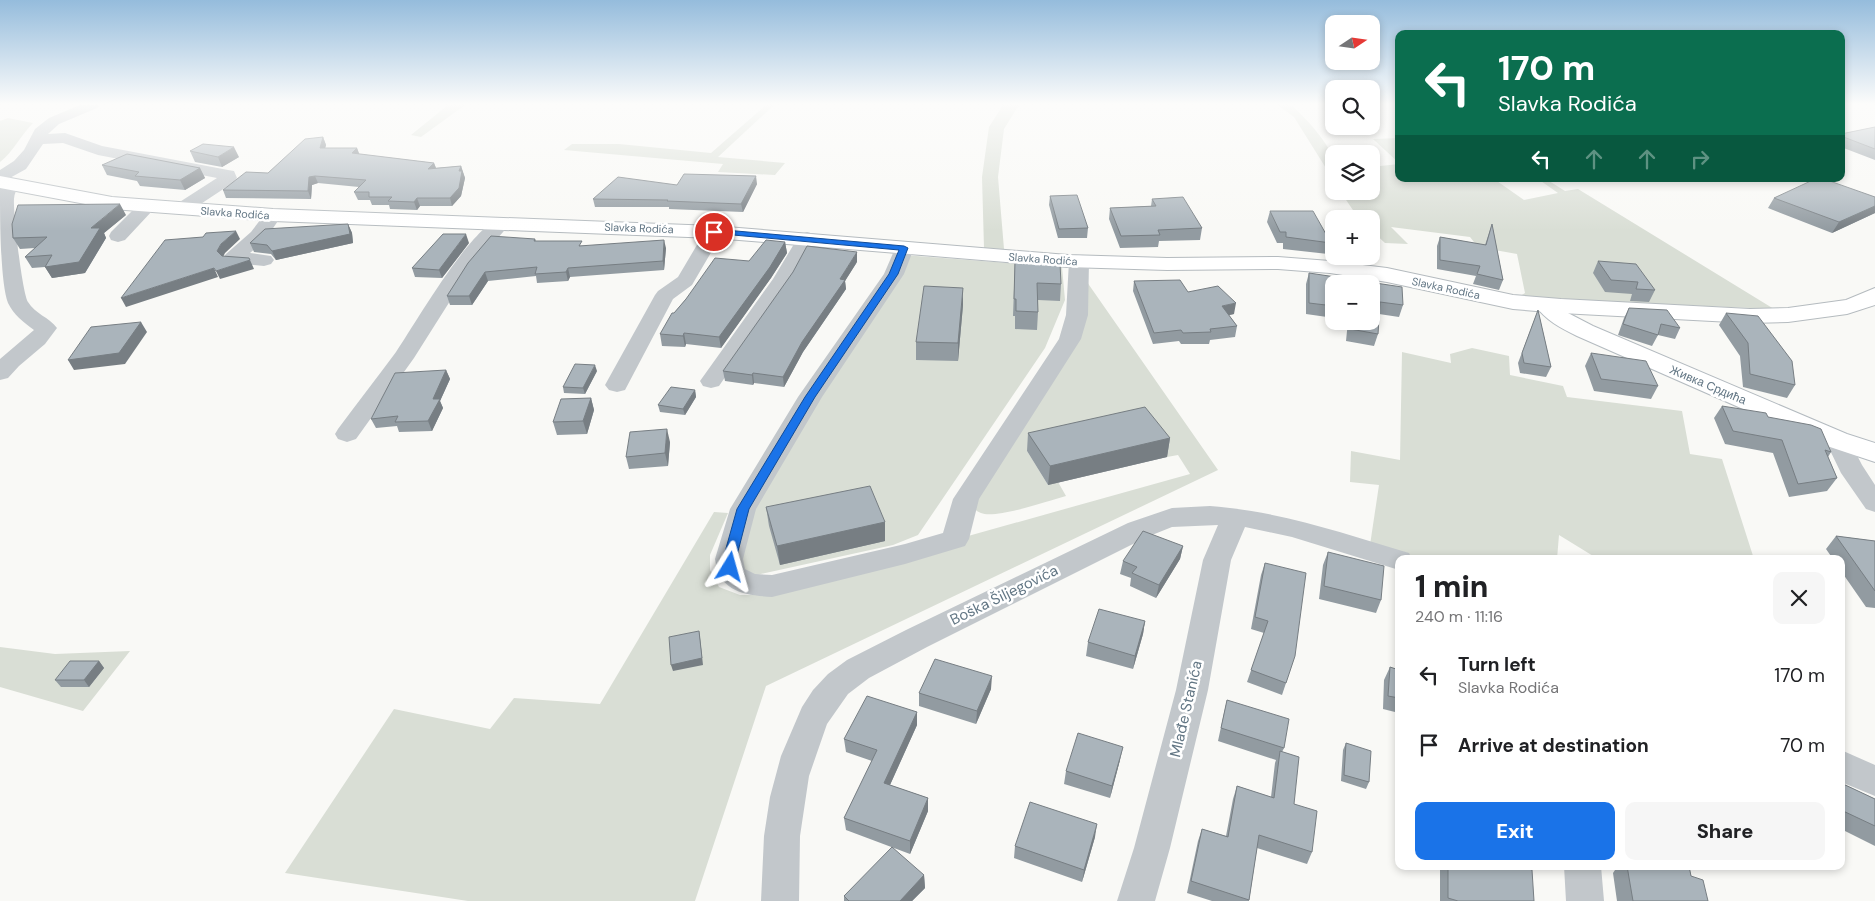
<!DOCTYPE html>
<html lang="en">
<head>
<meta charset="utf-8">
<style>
  body { margin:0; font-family:"DM Sans",sans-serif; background:#f6f6f6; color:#202124; height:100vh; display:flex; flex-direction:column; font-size:19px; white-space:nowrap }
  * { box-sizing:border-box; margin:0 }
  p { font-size:16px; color:#757577 }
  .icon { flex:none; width:28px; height:28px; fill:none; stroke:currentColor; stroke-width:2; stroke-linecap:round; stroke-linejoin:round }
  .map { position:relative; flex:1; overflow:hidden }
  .sheet { position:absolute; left:1395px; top:555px; width:450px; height:315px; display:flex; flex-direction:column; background:#fff; border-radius:10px; box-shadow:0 2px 8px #0003 }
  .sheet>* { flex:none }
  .top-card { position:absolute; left:1395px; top:30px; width:450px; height:152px; border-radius:10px; box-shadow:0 2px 8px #0003; background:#0b6e4f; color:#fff; overflow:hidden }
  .needle { width:32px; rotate:77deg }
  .tools { position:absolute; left:1325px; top:15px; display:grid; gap:10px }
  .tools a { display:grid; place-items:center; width:55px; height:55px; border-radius:10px; background:#fff; box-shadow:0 2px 8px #0003; font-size:25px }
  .pin { position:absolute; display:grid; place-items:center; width:42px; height:42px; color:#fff; margin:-21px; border:2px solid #fff; border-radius:50%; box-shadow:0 1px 5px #0007 }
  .me { position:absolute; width:55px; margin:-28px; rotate:8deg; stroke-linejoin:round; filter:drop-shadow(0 0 4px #0008) }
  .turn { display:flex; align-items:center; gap:18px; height:105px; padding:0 20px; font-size:22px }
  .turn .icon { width:65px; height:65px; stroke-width:2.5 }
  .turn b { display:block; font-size:35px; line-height:42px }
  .lanes { display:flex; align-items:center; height:48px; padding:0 20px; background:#0003; justify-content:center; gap:25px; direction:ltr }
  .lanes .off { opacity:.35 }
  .round { display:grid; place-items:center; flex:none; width:52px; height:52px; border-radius:10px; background:#f6f6f6 }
  .summary { display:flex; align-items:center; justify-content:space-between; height:85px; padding:0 20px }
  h1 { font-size:30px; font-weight:800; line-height:38px }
  .cta { display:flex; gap:10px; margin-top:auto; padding:10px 20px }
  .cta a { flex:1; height:58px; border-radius:10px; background:#1a73e8; color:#fff; font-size:20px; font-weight:800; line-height:58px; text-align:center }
  .cta a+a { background:#f6f6f6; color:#202124 }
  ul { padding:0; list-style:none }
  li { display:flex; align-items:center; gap:15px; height:70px; padding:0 20px }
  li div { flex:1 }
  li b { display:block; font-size:19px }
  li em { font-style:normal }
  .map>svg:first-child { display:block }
</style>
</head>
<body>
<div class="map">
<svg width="1875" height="901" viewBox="0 0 1875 901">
  <rect width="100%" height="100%" fill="#f9f9f6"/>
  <path fill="#d9ded5" d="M448,105h17l-44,32 -10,-2z
    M766,105h8l-56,52 67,6 -10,12 -57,-3 5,-8 -159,-14 8,-6h47l92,9z
    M1003,105h16l-15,24 -6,48 6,72 -20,-1 -2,-71 7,-50z
    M1278,105h13c13,11 39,39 43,56 1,6 0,14 0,20l-40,-64z
    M8,118l25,5c-12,12 -20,29 -33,39v-41z
    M1399,138v25l-26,-24z
    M1399,164v15h95l30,21 34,-7 -20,-14h8l19,12 13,-2 196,120 -257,-11 8,-5 -8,-39 -39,-7 -8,-10 -79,-10 17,17 -23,-1 -14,-13v-11h-12l-19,-28h31v-24z
    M903,255l159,12 3,33 -20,48 -127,187 -25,10 -137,30 -19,-8 -6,-22z
    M1080,272l138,198 -452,216 -71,215h-227l-183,-28 109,-164 96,20 24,-31 86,6 114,-192 14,1 -18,42v15l9,17 21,8h30l191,-57 229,-64 -12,-19 -11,2 -140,-6 21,34 10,-3 8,14c-18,5 -70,23 -85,17 -6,-2 -8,-6 -9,-12l75,-121z
    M1472,348l37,8 1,19 53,11 4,11 115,14 8,43 32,5 32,100h-156l-39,-24 -2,24h-145l-42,-14 9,-60 -29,-3 1,-31 49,9 2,-108 49,11 -1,-9z
    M0,647l55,7 75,-3 -47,60 -83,-24z"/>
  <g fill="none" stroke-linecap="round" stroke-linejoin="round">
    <defs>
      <path id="secondary" d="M1546,298l8,2 14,13 25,13 254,108 28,9v19l-48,-16 -250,-110c-16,-8 -32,-16 -42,-31l3,-5z"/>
      <path id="primary" d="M0,176l112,21 161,12 441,17 354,29 99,3 111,-1 52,4 57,7 126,27 48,4 189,10 38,-1 58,-8 29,-12v17l-28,9 -59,8 -38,1 -189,-10 -48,-4 -126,-27 -57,-9 -52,-4 -111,1 -99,-3 -354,-29 -441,-17 -161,-12 -112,-21z"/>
    </defs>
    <use href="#secondary" stroke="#b4bbc0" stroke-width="2"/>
    <use href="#primary" stroke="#b5bbbf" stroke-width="2"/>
    <path fill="#c2c7cb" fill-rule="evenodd" d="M80,105h19l-2,3 -38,16 -11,10 17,-1 37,13 126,24 6,1 3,7 -3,4 -47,31 -6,1 -6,-1 -3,-4 3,-4 42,-27 -119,-23 -35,-12 -20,1 -17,25 -18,10 8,1 3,4c-2,5 -5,10 -5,15 -1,13 8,93 14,103 7,12 21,15 29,26l-12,16 -26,22 -11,12 -8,2v-21l34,-29c-11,-8 -20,-15 -26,-27 -8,-21 -8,-90 -8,-115l3,-7 -3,1v-12l14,-9 10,-11 11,-21 14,-11z
      M147,201l6,1 3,4 -3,4 -28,30 -7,2 -7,-2 -2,-4 2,-4 30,-30z
      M273,210l6,1 3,4 -17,25 -15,13 21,3 3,4 -3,4 -7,2 -38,-4 -3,-4 3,-4 25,-22 16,-21z
      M501,218l7,2 2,4 -41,47 -55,87 -58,81 -9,3 -9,-3 -3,-5 3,-5c19,-26 39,-51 58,-77 19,-28 75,-126 105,-134z
      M714,226l7,2 2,4 -31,53 -19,14 -48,91 -8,2 -8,-2 -4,-5 50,-90 3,-4 20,-14 29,-49z
      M807,232l7,2 2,4 -24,42 -73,106 -8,2 -8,-2 -3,-5 73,-102 27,-45z
      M904,242l7,2 3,4 -10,26 -82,123 -66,112 -13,50 2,10 10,5 17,1 133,-31 38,-11 10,-34 106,-160 7,-24 3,-54 3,-4 7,-2 7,2 3,4 -1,54 -7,24 -102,160 -10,40 -4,7 -60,18 -133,33c-28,-2 -53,-5 -57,-38l15,-50 68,-112 86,-123 13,-30z
      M1837,432l9,2 16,31 13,20v27l-9,-3 -25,-36 -16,-33 3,-6z
      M1210,506c69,5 133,27 199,47l3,6h-13v11l-107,-33 -47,-10 -14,33 -23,130 -38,158 -15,53h-38l17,-53 42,-158 27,-130 15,-35 -46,2 -25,10 -220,110 -58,31 -21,16 -21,30 -18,52 -9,60 -1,65h-38l3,-65 6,-39 11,-41 21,-49 11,-17 15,-16 19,-14 59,-30 222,-107 44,-15z
      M1841,750l34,15v31l-34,-14z
      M1564,866h37l3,35h-38z"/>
    <use href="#secondary" fill="#fff" fill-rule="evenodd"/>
    <use href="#primary" fill="#fff" fill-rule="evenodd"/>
  </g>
  <path fill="#929ba1" d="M1875,127v33l-34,-13v-13z
    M323,137l3,8 -1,3h32l2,6 75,9 2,5 25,-2 4,12 -4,18 -9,10h-32l-3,4 -27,-1 -1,-4h-17l-2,-5h-12l-4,-8 5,-5 -41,-4 -6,2 -1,14 -85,-1 -3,-8 45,-17z
    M190,151l49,6 -17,10 -27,-5z
    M102,165l98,3 5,10 -20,12 -45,-4 -3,-5 -30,-6z
    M757,184l-14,28 -74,-3v-2h-74l-2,-8 84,-14z
    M1050,196l38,32 -1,10h-29l-9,-33z
    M1875,197v16l-43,20 -64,-25 6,-10z
    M1152,199l50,29 -2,12 -41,1 -1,6 -38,1 -11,-29 1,-11 41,-2z
    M1270,211l61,32 -3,11 -45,-5v-6h-6l-10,-21z
    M126,215l-22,18 2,5 -21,35 -33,5 -7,-11 -13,1 -7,-11 10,-9 -15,1 -7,-11z
    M348,224l4,9 1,10 -77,17 -5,-6 -17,-2 -4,-9z
    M1492,224l11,56 -4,10 -26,-6 3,-8 -39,-7v-23l3,-9 45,8z
    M535,239l1,2 47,5 83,2 -2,22 -94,7 -2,4 -31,2 -1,-7 -48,5 -16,24h-22l-3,-9z
    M785,242l2,11 -16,25 -50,70 -35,-4 -1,3 -23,-1 -2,-12 14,-21 12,-14 63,-38z
    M469,243l-27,35 -27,-1 -3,-9z
    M1015,261l46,23 -1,17 -22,-1v12l-1,18 -22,-1v-13h-2z
    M1598,261l57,29 -6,12 -19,-1 2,-7 -27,-2 -12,-19z
    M857,262l-12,19 1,8 -43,63 -19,35 -30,-4 -1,2 -28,-4 -2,-10z
    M1309,273l94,32 -4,12 -20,-3 -1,20 -4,12 -28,-5 2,-20h23l-37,-37v34l-28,-4v-30z
    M1134,281l54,11 46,22 -5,1 8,11 -2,11 -25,3 -1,4h-28l-2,-3 -26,3 -20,-53z
    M963,305l-5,56 -42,-1v-18z
    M1629,308l51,20 -5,11 -17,-4 -6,11 -34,-11 6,-17z
    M1538,310l13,57 -5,10 -26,-4 -2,-10z
    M1726,313l69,72 -8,13 -44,-11 -3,-31 -21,-31z
    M1591,353l67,33 -7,13 -57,-8 -9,-25z
    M446,370l4,9 -10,22 3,7 -11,23 -33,1 -2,-6 -21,2 -5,-9z
    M597,371l-12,23 -21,-1 -1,-6z
    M695,390l1,7 -11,18 -25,-3 -2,-7z
    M591,398l3,12 -7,24 -30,1 -4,-13z
    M1722,406l46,11 63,35 -3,5 9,21 -10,13 -38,6 -16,-44 -48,-9 -11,-26z
    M1028,433l142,5 -3,19 -119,28 -21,-34z
    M670,442l-2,24 -39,3 -3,-12z
    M766,507l119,15v19l-105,24 -11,-39z
    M1836,536l39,5v67l-9,-1 -25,-36v-12h-8l-7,-10z
    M1183,546l-3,13 -24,39 -26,-12 1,-8 -11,-4 3,-13z
    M1328,552l53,48 -5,13 -57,-14 4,-34z
    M1265,563l21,120 -4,12 -35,-13 17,-49 -13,-4 10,-54z
    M1145,621l-2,13 -10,35 -47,-13 2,-14z
    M99,661l5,7 -15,19h-28l-6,-7z
    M1390,667l9,3v43l-16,-4 1,-29z
    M991,689l-15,35 -57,-18v-13z
    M1227,700l57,48 -2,4 12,52 18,48 -5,12 -50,-16 -8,53h-37l-25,-8 11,-52 4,-12 24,7 7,-37 4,-13 34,11 4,-34 1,-3 -58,-19 6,-28z
    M917,712v13l-27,60 38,13v13l-18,43 -64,-24 -2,-12 28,-57 -26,-9 -2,-13z
    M1346,743l23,39 -3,7 -25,-8 2,-31z
    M1120,760l-10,38 -46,-14 2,-13z
    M1841,783l34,16v47l-34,-17z
    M1095,837l-13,45 -68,-24 1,-12z
    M1440,866h79l15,35h-94z
    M1614,866h75l2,10 17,25h-91l-4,-28 2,-3z
    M924,875l1,13 -13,13h-68v-5z"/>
  <path fill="#777e83" d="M323,137l3,8 -3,11 -3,-8z
    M234,147l5,10 -17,10 -4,-10z
    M357,148l3,8 -8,-3z
    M434,163l3,8 -9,-2z
    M461,166l4,12 -4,18 -9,10 -2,-8z
    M200,168l5,10 -20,12 -5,-10z
    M315,176l3,7 -6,2 -1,14 -3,-8 1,-14z
    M756,176l1,8 -14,28 -2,-8z
    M417,198l3,8 -3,4 -3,-8z
    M120,204l6,11 -22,18 2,5 -21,35 -33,5 -7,-11z
    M1875,206v7l-43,20 7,-11z
    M348,224l4,9 1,10 -77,17 -4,-9z
    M236,231l4,8 -15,14 -3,6 -5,-8 4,-7z
    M466,234l3,9 -27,35 -3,-8z
    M664,240l2,8 -2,22 -1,-9z
    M785,242l2,11 -16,25 -50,70 -2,-11z
    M857,252v10l-12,19 1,8 -43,63 -19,35 -1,-10 19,-35 38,-63z
    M250,260l4,9 -34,10 -4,-8z
    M214,268l4,9 -92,30 -5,-9z
    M568,268l2,9 -2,4 -2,-9z
    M485,272l3,9 -16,24 -3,-9z
    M963,288v17l-5,56v-18z
    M1236,303l-2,11 -14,3 2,-11z
    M141,322l6,10 -22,32 -51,6 -6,-10z
    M684,333l2,11 -1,3 -2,-11z
    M595,365l2,6 -12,23 -2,-6z
    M446,370l4,9 -10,22 3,7 -11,23 -4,-10 5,-22z
    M753,373l1,10 -1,2 -1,-10z
    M695,390l1,7 -11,18 -2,-6z
    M591,398l3,12 -7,24 -4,-13z
    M667,429l3,13 -2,24 -3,-13z
    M1170,438l-3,19 -119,28 2,-19z
    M885,522v19l-105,24 -3,-19z
    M1183,546l-3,13 -24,39 3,-13z
    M1145,621l-2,13 -10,35 2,-13z
    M699,631l1,7 3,27 -30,6 -2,-6z
    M99,661l5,7 -15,19 -5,-7z
    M992,676l-1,13 -15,35 1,-13z
    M917,712v13l-32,71 -1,-13z
    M1123,747l-3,13 -10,38 2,-12z
    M928,798v13l-18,43v-13z
    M1097,824l-2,13 -13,45 2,-12z
    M924,875l1,13 -13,13h-12z"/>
  <path fill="#aab4bb" stroke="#777e83" d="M1875,127v22l-34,-13v-2z
    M323,137l-3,11h37l-5,5 82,10 -6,6 33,-3 -2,5h3l-3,17 -9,10h-33l-3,4 -26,-1 4,-4h-23v-5h-15l12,-12 -51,-4 -6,1 -1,14 -85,-1 23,-18 22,1 37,-34z
    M203,144l31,3 -16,10 -28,-6z
    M127,154l73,14 -20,12 -45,-4 4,-4 -37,-7z
    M684,174l72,2 -15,28 -74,-3 1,-1 -75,-1 25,-22 59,8z
    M1815,179h9l51,18v9l-36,16 -65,-24z
    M1077,195l11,33 -29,1 -9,-33z
    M1183,197l19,31 -44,2 2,5 -39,1 -11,-28 46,-2 -4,-7z
    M120,204l-29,24h9l-21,34 -34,5 7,-12 -27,2 22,-20 -34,1 -1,-14 6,-19z
    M1270,211h43l18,32 -45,-6v-5h-6z
    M348,224l2,10 -78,17 -5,-6 -17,-2 15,-14z
    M1492,224l11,56 -26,-6 3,-8 -40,-6v-23l46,8z
    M236,231l-15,13 -4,7 5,5 27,2 1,2 -34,11 -2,-3 -93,30 44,-58 38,-3 3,-4z
    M443,234h23l-27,36 -27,-2z
    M491,236l44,3 -1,2h48l-3,5 85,-6 -1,21 -95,7 -2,4 -31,2 2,-7 -52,5 -16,24h-22l21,-33z
    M766,240l19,2 -15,25 -51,70 -35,-4 -1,3 -23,-2 12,-21h2l12,-14 29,-41 34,3z
    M807,246l50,6 -17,27 5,1 -43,62 -19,35 -30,-4 -1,2 -29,-4 70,-99z
    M1015,261l45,2 1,21 -24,-1 1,29 -22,-1v-12h-2z
    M1598,261l38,3 19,26 -19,-1 2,-7 -27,-2z
    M1309,273l93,14 1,18 -23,-3 -2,32 -28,-5v-8h21v-37h-37v22l-25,-3z
    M1180,280l8,12 30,-6 18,17 -14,3 15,20 -27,3 1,3 -28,1 -2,-3 -27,3 -20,-52z
    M924,286l39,2 -5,55 -42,-1z
    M1629,308l38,2 13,18 -19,-4 -3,11 -35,-11z
    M1538,310l13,57 -27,-4 -2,-10z
    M1726,313l32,3 34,45 3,24 -45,-11 -2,-31z
    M141,322l-22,31 -51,7 23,-33z
    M1591,353l55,8 12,25 -57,-7z
    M575,364l20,1 -12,23 -20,-1z
    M446,370l-13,29h7l-12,22 -33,1 3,-6 -27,3 24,-46z
    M671,387l24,3 -12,19 -25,-4z
    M591,398l-8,23 -30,1 8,-23z
    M1722,406l44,7 2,4 43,8 10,4 10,23 -6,-2 12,28 -39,6 -16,-44 -49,-9z
    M1145,407l25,31 -120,28 -22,-33z
    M667,429l-2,24 -39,4 4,-25z
    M870,486l15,36 -108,24 -11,-39z
    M1143,531l40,15 -24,39 -27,-12 5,-6 -14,-6z
    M1836,536l39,5v50z
    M1328,552l56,14 -3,34 -57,-14z
    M1265,563l41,10 -11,83 -9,27 -35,-13 17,-49 -13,-4z
    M1099,609l46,12 -10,35 -47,-14z
    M699,631l3,27 -31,7 -2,-28z
    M935,659l57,17 -15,35 -58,-18z
    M70,661h29l-15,19h-29z
    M1390,667l9,3v28l-11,-2z
    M867,696l50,16 -33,71 44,15 -18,43 -66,-23 33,-68 -33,-11z
    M1227,700l62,19 -5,29 -63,-20z
    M1078,733l45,14 -11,39 -46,-15z
    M1346,743l25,8 -2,31 -25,-7z
    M1280,751l19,6 -5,47 23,7 -5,41 -53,-17 -10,65 -58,-19 11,-52 26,8 9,-51 37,12z
    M1841,783l34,16v27l-34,-16z
    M1030,802l67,22 -13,46 -69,-24z
    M892,847l32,28 -24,26h-51l-5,-5z
    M1448,866h71l13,4 2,31h-76l-10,-3z
    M1627,866h62l2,10 12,4 5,21h-75z"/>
  <linearGradient id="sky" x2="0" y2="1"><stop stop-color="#95bcdc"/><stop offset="0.45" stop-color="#fcfcfb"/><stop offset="1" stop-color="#fcfcfb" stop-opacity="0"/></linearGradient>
  <rect width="1875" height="231" fill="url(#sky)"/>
  <path fill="#1a73e8" stroke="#114b97" d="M714,229l190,17 4,2 -10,26 -83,123 -66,112 -13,50 1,8 -2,3h-9l-3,-11 14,-50 68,-112 84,-123 10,-24 -188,-17 -1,-1z"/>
  <g text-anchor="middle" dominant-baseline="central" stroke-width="5" stroke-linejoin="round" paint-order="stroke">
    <g font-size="11" fill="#627684" stroke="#fff">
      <text transform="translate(235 213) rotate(4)">Slavka Rodića</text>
      <text transform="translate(639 228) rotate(2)">Slavka Rodića</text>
      <text transform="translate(1043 259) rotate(4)">Slavka Rodića</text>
      <text transform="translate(1446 288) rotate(12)">Slavka Rodića</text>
    </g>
    <g font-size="12" fill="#627684" stroke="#fff">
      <text transform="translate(1708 385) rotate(23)">Живка Срдића</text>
    </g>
    <g font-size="15" fill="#627684" stroke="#fff">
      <text transform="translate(1004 595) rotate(-26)">Boška Šiljegovića</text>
      <text transform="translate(1186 709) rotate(-77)">Mlađe Stanića</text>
    </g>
  </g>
</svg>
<div class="tools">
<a><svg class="needle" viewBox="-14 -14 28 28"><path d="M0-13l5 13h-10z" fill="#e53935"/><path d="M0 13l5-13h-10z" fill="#757577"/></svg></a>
<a><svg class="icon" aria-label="search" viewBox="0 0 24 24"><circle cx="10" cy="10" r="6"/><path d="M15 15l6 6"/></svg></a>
<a><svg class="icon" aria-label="layers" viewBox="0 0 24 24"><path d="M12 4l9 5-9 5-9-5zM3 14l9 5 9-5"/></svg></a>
<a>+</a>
<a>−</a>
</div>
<div class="pin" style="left:714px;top:232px;background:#d93025"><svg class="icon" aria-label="arrive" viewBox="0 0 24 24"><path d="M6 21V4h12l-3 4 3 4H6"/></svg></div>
<svg class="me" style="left:730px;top:567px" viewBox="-20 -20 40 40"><path d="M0-17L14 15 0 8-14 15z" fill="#1a73e8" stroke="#fff" stroke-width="4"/></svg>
<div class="top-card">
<div class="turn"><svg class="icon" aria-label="left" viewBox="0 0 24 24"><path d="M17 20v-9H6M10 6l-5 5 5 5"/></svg><div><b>170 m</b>Slavka Rodića</div></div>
<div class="lanes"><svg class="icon" aria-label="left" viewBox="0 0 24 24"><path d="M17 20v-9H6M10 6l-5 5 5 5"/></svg><svg class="icon off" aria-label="ahead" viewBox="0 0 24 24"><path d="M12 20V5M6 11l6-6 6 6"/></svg><svg class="icon off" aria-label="ahead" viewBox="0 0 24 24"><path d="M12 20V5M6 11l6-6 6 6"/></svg><svg class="icon off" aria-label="right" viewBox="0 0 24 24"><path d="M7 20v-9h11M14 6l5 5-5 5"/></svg></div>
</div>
<section class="sheet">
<div class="summary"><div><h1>1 min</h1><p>240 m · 11:16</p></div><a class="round"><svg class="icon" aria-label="close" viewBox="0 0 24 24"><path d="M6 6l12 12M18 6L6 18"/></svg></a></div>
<ul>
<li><svg class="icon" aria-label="left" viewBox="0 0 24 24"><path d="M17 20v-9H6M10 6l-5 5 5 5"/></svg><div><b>Turn left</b><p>Slavka Rodića</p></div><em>170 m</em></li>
<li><svg class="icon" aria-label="arrive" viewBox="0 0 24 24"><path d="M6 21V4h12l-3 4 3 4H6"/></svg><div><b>Arrive at destination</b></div><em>70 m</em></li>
</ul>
<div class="cta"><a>Exit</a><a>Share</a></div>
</section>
</div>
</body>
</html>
